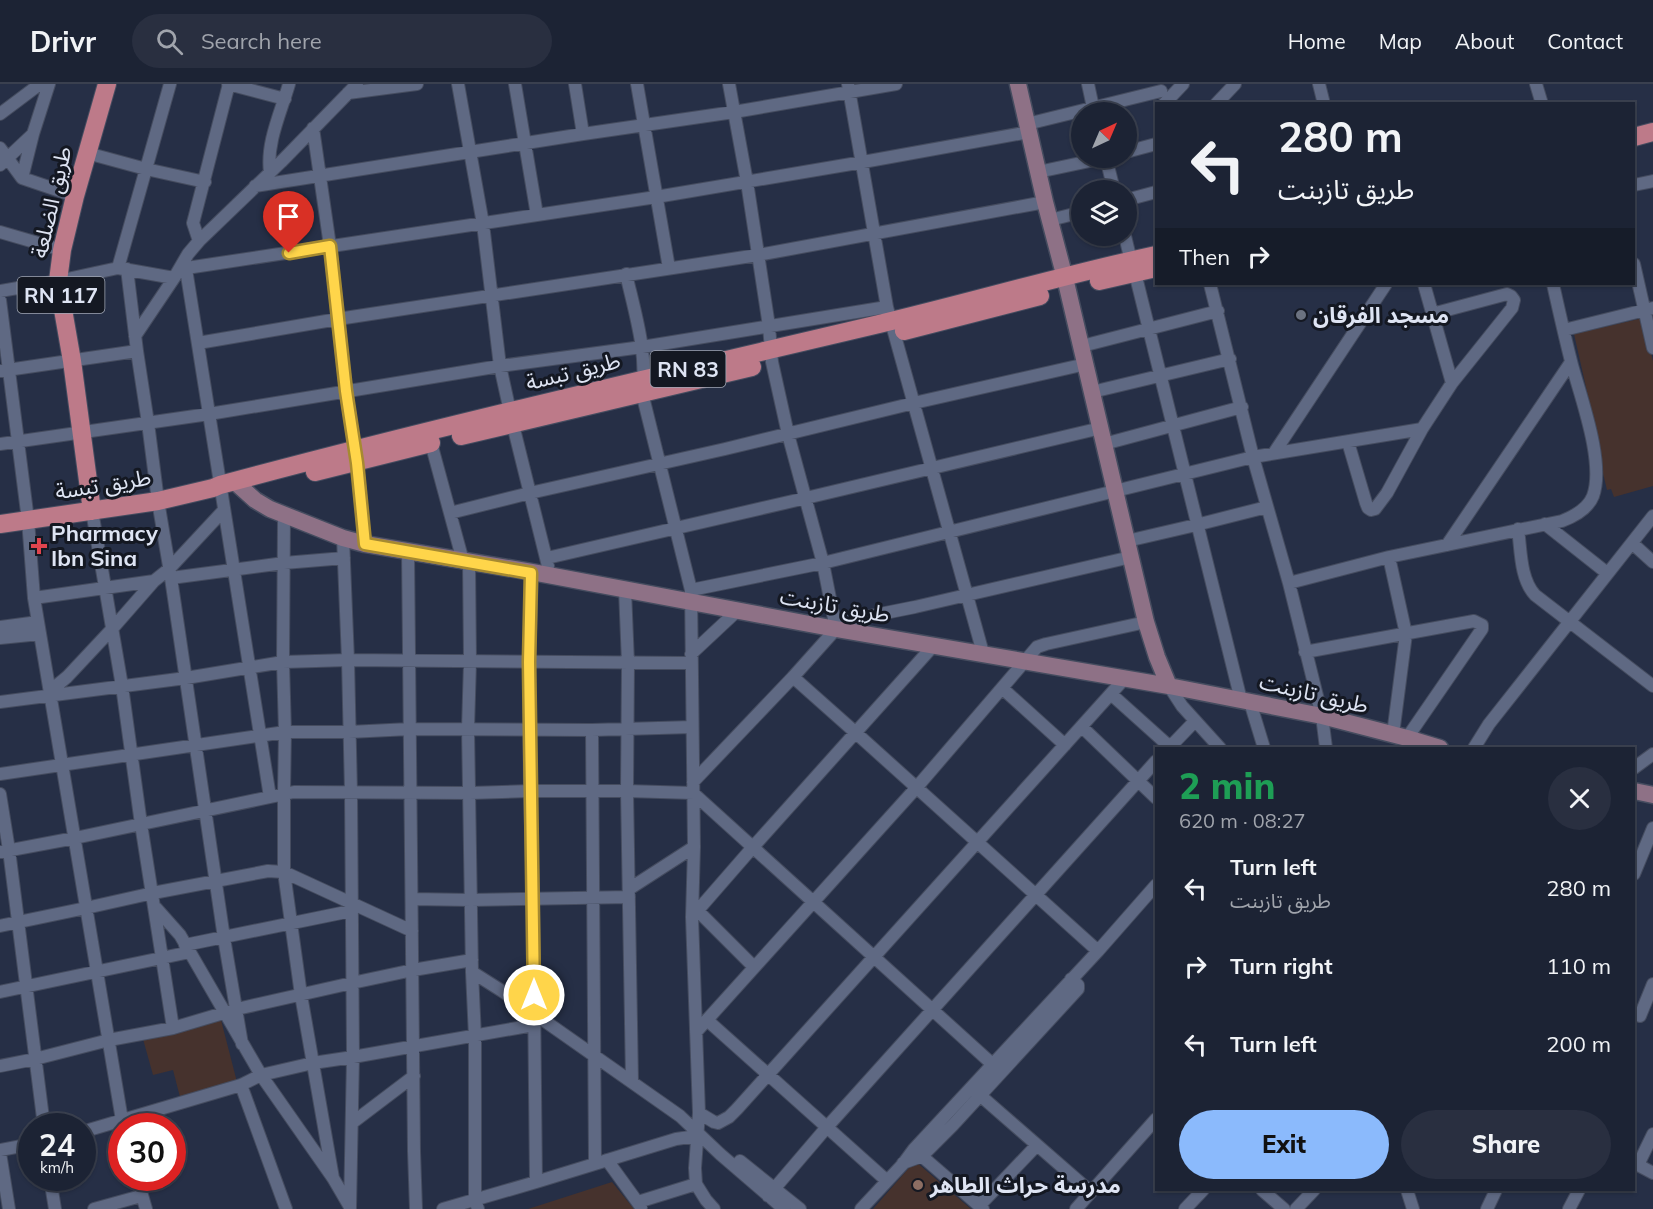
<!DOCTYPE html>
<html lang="en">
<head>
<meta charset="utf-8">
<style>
  body { margin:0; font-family:Mulish,"Noto Sans Arabic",sans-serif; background:#292f40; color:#f1f3f6; height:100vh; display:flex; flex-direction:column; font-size:22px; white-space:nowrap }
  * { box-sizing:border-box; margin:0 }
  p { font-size:20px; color:#a0a4ac }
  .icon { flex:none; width:33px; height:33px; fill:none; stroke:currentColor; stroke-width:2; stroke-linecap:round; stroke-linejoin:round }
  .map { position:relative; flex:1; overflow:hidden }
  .side { position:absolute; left:1155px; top:663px; width:480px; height:444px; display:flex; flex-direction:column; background:#1c2334; border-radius:0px; box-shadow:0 2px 4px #0004,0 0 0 2px #3a404f }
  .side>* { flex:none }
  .hud { position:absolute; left:1155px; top:18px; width:480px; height:183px; border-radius:0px; box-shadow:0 2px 4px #0004,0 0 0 2px #3a404f; background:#1c2334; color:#f1f3f6; overflow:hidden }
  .needle { width:39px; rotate:44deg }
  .buttons { position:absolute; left:1071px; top:18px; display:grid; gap:12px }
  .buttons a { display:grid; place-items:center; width:66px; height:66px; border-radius:50%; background:#1c2334; box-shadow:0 2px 4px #0004,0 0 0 2px #3a404f; font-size:30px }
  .speed { position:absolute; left:18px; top:1029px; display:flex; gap:12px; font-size:30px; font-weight:700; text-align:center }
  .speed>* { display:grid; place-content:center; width:78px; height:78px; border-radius:50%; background:#1c2334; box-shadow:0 2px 4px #0004,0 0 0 2px #3a404f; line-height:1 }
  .speed small { font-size:15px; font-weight:400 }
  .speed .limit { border:9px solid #d22; background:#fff; color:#111 }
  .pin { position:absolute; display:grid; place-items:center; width:51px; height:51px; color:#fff; margin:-62px -26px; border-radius:50% 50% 50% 0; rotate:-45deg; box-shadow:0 0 6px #0007 }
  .pin .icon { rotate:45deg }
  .me { position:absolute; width:66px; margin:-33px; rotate:0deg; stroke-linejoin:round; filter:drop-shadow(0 0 4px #0008) }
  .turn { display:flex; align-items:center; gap:21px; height:126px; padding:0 24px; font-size:27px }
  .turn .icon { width:78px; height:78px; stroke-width:2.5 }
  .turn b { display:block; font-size:42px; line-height:51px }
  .then { display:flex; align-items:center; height:57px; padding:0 24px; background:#0003; gap:12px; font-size:22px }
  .round { display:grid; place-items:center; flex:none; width:63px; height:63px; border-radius:32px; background:#292f40 }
  .head { display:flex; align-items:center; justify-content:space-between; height:102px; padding:0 24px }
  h1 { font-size:36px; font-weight:800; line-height:45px; color:#1e9e55 }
  .cta { display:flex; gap:12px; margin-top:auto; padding:12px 24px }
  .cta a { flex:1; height:69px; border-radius:36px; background:#8bbafc; color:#111; font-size:24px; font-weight:800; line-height:69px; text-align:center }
  .cta a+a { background:#292f40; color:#f1f3f6 }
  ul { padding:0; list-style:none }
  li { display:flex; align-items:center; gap:18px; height:78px; padding:0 24px }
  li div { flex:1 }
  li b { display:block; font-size:22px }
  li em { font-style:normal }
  header { display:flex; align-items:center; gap:36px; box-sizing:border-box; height:84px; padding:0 30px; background:#1c2334; border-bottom:2px solid #3a404f }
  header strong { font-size:28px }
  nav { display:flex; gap:33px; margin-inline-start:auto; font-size:21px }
  .search { width:420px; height:54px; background:#292f40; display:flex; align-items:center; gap:15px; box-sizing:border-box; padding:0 21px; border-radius:33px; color:#a0a4ac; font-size:22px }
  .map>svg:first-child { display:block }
</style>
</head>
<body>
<header>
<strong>Drivr</strong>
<div class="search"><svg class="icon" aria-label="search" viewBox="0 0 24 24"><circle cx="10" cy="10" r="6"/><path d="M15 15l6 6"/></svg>Search here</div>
<nav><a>Home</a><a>Map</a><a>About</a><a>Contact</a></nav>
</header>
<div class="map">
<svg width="1653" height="1125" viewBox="0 0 1653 1125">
  <rect width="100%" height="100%" fill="#262f46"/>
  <path fill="#46322d" d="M1643,234l10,43v125l-39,11 -3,-8 -4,1 -14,-58v-14l-19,-84z
    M221,936l16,62 -57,15 -7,-27 -20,5 -10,-36z
    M915,1077l56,48h-98z
    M612,1098l22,27h-106z"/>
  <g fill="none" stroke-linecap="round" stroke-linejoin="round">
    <defs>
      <path id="street" d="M228,0l57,15
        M458,0l25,140 17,142 13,59 35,141
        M515,0l22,131
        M575,0l8,50
        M637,0l32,184
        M848,0l39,223 96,346
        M1088,0l6,28
        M1319,0l5,20
        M1536,0l6,20
        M348,9l69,-9
        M1164,20l19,-20
        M1216,20l19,-20
        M0,30l40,-30
        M1027,40l134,-33
        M313,44l17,118 16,145 11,72 8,81
        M0,64l22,30 53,18
        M1126,68l30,-8
        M87,69l59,16 59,13
        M1106,74l8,32
        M0,81l32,-30
        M270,88c-4,-29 11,-60 19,-88
        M1038,88l66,-14
        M22,94l11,-44 16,-50
        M1634,101l19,-4
        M255,102l328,-52 151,-22 162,-28
        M1126,116l30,-8
        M1050,136l32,-8
        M0,148l62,18
        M1125,152l6,25
        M199,157l-6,-18 36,-139
        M1634,180l19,84
        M118,184l52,-184
        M127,185l10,82 11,72 10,78 13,77 53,360 18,106
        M180,185l476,-72 207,-35 166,-30
        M186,185l84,528
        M1135,189l106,427
        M626,190c9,39 22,80 16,119l49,197 3,257 -2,70 7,196 -4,55 1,16 10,16 8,9
        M1210,200l43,173 36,126 33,133 4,32
        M1424,200l28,99
        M0,207l58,-10 60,-13 56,10
        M0,216l28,220 6,78 89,528
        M1564,246l89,-22
        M135,252l39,-58 14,-24 11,-13 82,-79 76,-78
        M198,259l140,-24 420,-64 287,-53
        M1082,262l136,-35
        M0,287l137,-20
        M1092,308l138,-33
        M1348,358l18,61 2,5 3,2 4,-1 12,-16 35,-64 30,-46 60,-75 2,-8 -3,-4 -4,-2 -75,20
        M431,359l32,118
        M0,360l209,-30 291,-48 142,-19 245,-40
        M1104,360l138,-37
        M1274,369l112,-169
        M92,427l30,175 19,138 32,204
        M450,429l80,-20 195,-44 189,-46 172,-39
        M284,431l-1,147 2,70 -1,61v79l17,123 32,183
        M1545,440l62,49
        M1518,445c3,21 2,50 17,66l118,91
        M343,454l5,122 3,133 2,264 -3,151
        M1127,457l69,-16 71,-18
        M1632,459l21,19
        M1447,461l124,-183
        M408,468l6,599 2,58
        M1389,473l17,77 -13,100
        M547,474l259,-60 295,-70
        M469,478l1,100 -2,67 4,243 3,65v163l3,9
        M532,488l-3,90 1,129 3,107 3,284
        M171,494l113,-15 60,-5
        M1289,499l100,-26 173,-36c13,-5 26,-12 31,-25 12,-33 -12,-98 -21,-131 -7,-27 -13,-54 -19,-81
        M625,506l3,73 -1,128 5,290
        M691,506l132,-27 430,-106 169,-28
        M34,514l120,-17 15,-12 55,-59
        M835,539l80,-16 216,-50
        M0,543l38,-5
        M0,554l40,-4
        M1305,568l169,-31 8,4v4l-75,109
        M691,570l46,-43
        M793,593l63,56 242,218
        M1169,602l13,20 38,42
        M1002,604l63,57
        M50,607l17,-14 45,-48 42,-48
        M1111,610l59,53
        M0,618l186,-24 97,-16 65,-2 343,3
        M1250,618l14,46
        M1082,643l74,71
        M592,646l3,433
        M1169,664l26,-27
        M1474,664l15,-24 164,-208
        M1634,684l19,-14
        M0,690l285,-42h64l61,-3 182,1 100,-3
        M693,698l100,-105 43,-48 -13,-66 -35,-129 -16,-72 -3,-36 -22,-144 -18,-98
        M0,710l9,56 35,276
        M0,768l75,-14 219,-46 176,1 60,-2h97l66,2 308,279
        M1634,790l19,-46
        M629,805l65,-42
        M412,815l59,1 158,-3
        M156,824l24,27 81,140 72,103 17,29
        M698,827l56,56
        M692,833l61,-70 181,-202
        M0,842l86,-18 67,-15 115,-22 16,1 128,59
        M185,861l166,-34
        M472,888l30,19 178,125 40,38 64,55
        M0,908l190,-40
        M1640,932l13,-32
        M707,936l179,160
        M696,948l221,-245 120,-140 9,-3 100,-22
        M0,982l35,-7 74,-19 64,-12 64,-19 115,-26 61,-13 59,-10
        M241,1001l45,124
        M974,1006l117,102
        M699,1029l15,9 4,1 11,-6 8,-8 388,-431
        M352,1039l62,-47
        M82,1048l159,-47 20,-10 52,-12 40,-6 181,-32
        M1653,1050l-15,31 15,8
        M0,1066l32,-6
        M917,1068l66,57
        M0,1069l9,56
        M607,1076l34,47
        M740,1077l60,48
        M903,1079l19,-7 31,-31 125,-136v-4l-7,-6
        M50,1094l5,31
        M137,1094l9,31
        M1262,1106l22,19
        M1407,1106l6,19
        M768,1112l59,-69 329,-366
        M638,1118l58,-18
        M979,1122l58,-61
        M94,1125l47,-13
        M443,1125l93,-27 140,-43 21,-3
        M861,1125l42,-45 11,-15 184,-198 58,-66
        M1076,1125l80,-90
        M1185,1125l18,-19
        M1296,1125l18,-19
        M1487,1125l9,-19
        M1569,1125l10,-19"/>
      <path id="secondary" d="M1018,0l27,118 20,76 81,344 11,35 12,29
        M234,397l21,19 15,9 73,29 22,6 167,28 304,57 333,57 153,30 85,22 33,10
        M1634,707l19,4"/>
      <path id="primary" d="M1634,53l19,-5
        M1099,197l57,-13
        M904,247l136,-35
        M461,352l291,-69
        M315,388l116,-29
        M92,427l-20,-150 -14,-80 4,-31 13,-54 32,-112
        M0,440l158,-23 55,-13 7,-3c219,-59 439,-109 659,-161 93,-22 184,-49 277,-69"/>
    </defs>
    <use href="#street" stroke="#454c5f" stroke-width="14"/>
    <use href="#secondary" stroke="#454c5f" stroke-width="19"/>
    <use href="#primary" stroke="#454c5f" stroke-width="20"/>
    <use href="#street" stroke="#5f6983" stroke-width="12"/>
    <use href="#secondary" stroke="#8e7186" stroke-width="16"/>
    <use href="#primary" stroke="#bd7a89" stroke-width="18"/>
  </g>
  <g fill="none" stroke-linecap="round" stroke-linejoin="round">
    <defs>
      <path id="route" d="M289,169l41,-7 16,145 11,72 8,81 166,29 -2,89 5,333"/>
    </defs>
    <use href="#route" stroke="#a68a30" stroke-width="15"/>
    <use href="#route" stroke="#ffd54a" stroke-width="10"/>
  </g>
  <circle fill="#6b7280" stroke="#141822" stroke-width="2" cx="1301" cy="231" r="6"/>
  <path fill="#e0444e" stroke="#141822" stroke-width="2" d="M36 453h6v6h6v6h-6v6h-6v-6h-6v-6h6z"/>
  <circle fill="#8d6e63" stroke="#141822" stroke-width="2" cx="918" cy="1101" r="6"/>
  <g text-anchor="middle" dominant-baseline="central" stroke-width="6" stroke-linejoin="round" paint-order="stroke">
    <g fill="#141822" stroke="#a1a7b4" stroke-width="1.5">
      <rect x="17.5" y="193" width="87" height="36" rx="4.5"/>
      <rect x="650.5" y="267" width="75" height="36" rx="4.5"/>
    </g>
    <g font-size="21" font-weight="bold" fill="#dee4f3">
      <text x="61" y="211">RN 117</text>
      <text x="688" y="285">RN 83</text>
    </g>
    <g font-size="22" fill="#dee4f3" stroke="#141822">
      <text transform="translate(51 118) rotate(-77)">طريق الضلعة</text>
      <text transform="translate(573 287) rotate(-14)">طريق تبسة</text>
      <text transform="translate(103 400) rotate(-9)">طريق تبسة</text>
      <text transform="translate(835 521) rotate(10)">طريق تازبنت</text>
      <text transform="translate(1314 609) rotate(13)">طريق تازبنت</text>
    </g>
    <g font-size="22" font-weight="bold" fill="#dee4f3" stroke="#141822" text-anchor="start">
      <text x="1313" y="231">مسجد الفرقان</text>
      <text x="51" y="449">Pharmacy<tspan x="51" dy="25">Ibn Sina</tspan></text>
      <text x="930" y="1101">مدرسة حراث الطاهر</text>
    </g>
  </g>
</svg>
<div class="buttons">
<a><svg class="needle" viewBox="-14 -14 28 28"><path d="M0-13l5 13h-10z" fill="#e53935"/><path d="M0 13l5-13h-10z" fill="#a0a4ac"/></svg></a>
<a><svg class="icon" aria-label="layers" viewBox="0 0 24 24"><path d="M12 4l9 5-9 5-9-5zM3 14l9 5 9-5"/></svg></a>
</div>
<div class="speed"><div>24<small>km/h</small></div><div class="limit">30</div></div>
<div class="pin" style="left:289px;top:169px;background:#d93025"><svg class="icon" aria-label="arrive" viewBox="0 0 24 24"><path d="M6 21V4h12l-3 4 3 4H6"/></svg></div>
<svg class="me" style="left:534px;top:911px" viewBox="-20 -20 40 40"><circle r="17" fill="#ffd54a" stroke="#fff" stroke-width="3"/><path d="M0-11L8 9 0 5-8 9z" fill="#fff"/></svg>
<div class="hud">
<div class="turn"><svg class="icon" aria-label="left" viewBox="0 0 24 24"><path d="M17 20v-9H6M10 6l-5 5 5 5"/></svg><div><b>280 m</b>طريق تازبنت</div></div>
<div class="then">Then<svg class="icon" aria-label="right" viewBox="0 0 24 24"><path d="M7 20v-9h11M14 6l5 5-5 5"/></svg></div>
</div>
<section class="side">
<div class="head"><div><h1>2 min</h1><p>620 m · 08:27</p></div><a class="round"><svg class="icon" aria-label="close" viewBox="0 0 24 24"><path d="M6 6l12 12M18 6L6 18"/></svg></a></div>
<ul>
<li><svg class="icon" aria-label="left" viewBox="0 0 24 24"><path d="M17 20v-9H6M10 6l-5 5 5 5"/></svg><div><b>Turn left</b><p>طريق تازبنت</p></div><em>280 m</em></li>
<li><svg class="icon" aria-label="right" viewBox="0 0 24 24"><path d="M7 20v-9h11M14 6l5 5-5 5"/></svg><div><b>Turn right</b></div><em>110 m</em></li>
<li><svg class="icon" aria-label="left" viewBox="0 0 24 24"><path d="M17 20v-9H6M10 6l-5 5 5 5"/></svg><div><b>Turn left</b></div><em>200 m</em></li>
</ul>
<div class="cta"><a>Exit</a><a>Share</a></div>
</section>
</div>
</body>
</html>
